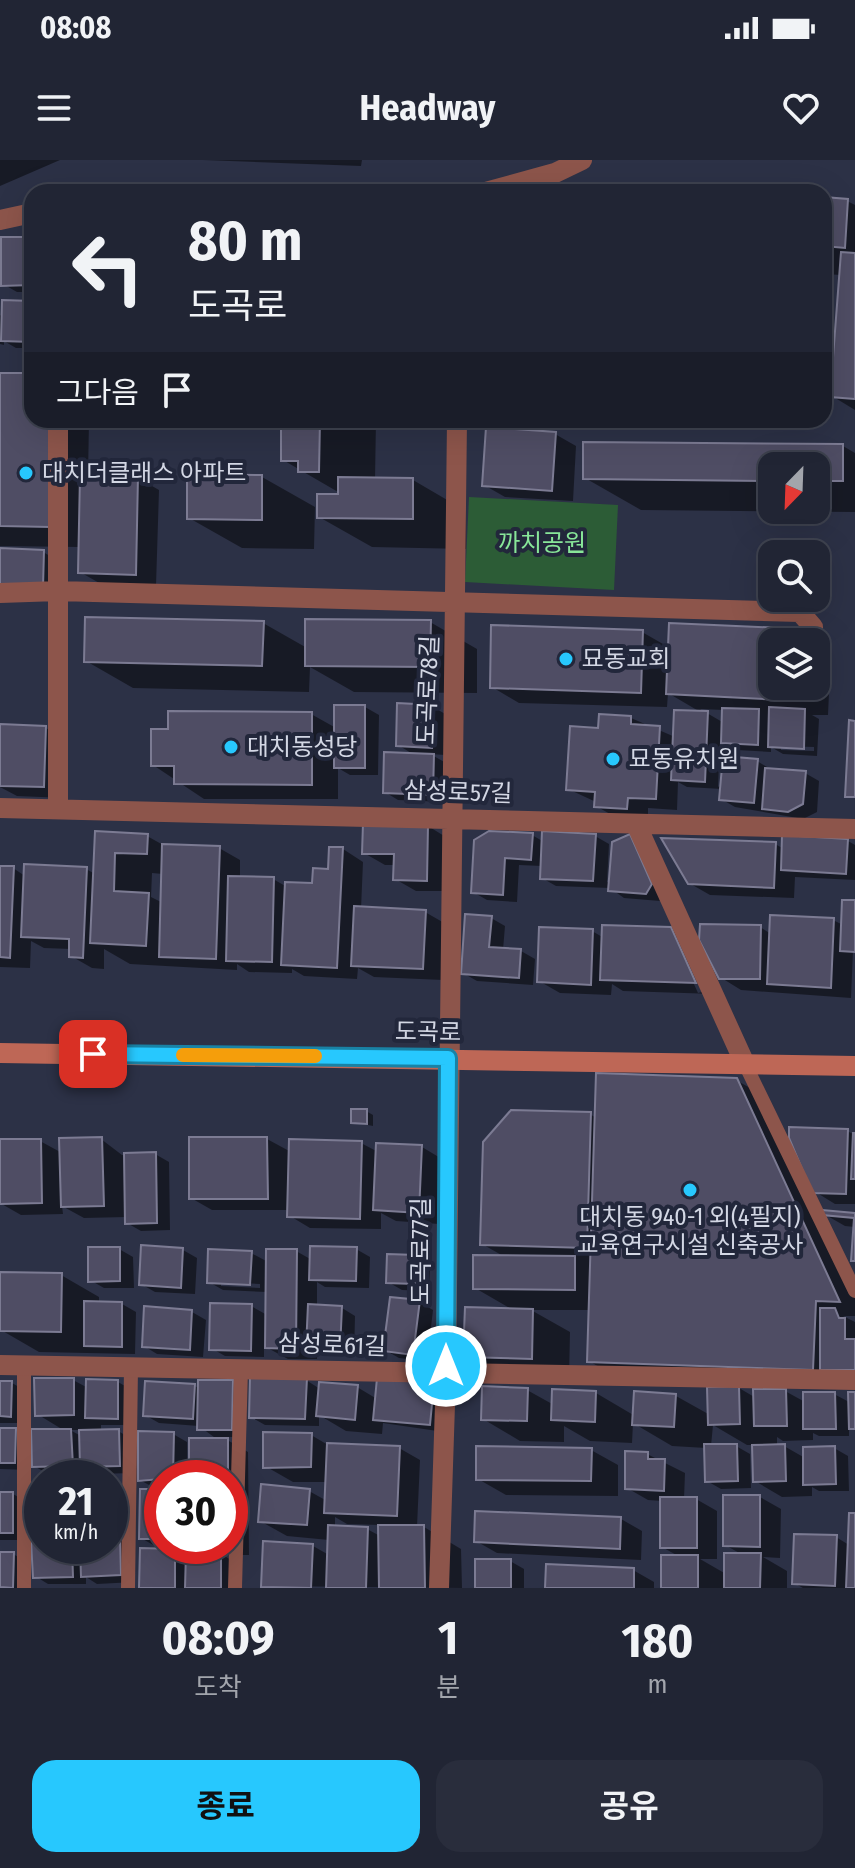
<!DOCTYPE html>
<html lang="ko">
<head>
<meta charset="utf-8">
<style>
  body { margin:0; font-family:"Fira Sans Condensed","Noto Sans KR",sans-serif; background:#292d3c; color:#f1f3f6; height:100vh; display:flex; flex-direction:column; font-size:30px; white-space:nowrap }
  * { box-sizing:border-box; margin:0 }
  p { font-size:26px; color:#a2a5ac }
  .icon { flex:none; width:44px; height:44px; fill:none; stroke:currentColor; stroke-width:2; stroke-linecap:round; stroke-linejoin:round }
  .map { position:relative; height:1428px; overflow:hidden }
  .side { display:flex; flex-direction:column; background:#212534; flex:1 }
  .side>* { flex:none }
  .guide { position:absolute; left:24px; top:24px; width:808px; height:244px; border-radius:24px; box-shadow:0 8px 32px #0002,0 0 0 2px #3e424f; background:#212534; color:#f1f3f6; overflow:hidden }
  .needle { width:52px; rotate:203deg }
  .fabs { position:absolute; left:758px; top:292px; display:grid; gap:16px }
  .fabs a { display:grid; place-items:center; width:72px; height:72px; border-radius:16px; background:#212534; box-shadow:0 8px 32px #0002,0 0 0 2px #3e424f; font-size:40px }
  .speed { position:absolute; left:24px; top:1300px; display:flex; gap:16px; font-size:40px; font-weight:700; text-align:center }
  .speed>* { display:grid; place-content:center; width:104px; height:104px; border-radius:50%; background:#212534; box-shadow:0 8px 32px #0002,0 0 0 2px #3e424f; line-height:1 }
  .speed small { font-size:20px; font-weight:400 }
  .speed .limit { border:12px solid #d22; background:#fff; color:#111 }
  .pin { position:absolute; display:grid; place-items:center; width:68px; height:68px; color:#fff; margin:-34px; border-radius:16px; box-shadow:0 4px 12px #0006 }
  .me { position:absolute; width:88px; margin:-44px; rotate:0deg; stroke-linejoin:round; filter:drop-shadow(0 0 6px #0008) }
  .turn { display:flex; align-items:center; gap:28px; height:168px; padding:0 32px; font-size:36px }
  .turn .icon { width:104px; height:104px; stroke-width:2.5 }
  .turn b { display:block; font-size:56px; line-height:68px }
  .then { display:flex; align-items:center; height:76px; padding:0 32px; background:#0003; gap:16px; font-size:30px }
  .eta { display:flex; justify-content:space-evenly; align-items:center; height:136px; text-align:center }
  .eta b { font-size:48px; font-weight:700; line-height:56px }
  .primary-button { display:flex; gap:16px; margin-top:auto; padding:16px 32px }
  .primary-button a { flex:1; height:92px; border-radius:24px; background:#27c8fe; color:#111; font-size:32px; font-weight:700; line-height:92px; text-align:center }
  .primary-button a+a { background:#292d3c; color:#f1f3f6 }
  .status { display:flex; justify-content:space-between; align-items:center; height:56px; padding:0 40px; background:#212534; direction:ltr }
  .status svg { height:22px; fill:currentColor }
  header { display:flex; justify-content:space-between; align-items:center; height:104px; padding:0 32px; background:#212534; font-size:36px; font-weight:700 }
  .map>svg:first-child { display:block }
</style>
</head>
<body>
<div class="status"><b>08:08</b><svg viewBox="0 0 49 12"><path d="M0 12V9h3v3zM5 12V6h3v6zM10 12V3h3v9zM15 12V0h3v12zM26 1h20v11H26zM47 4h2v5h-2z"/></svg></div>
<header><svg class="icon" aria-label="menu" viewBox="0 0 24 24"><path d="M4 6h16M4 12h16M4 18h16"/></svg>Headway<svg class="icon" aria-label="heart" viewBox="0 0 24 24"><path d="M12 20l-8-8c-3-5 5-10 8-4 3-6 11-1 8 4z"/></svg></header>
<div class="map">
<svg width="855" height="1428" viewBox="0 0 855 1428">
  <rect width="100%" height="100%" fill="#2c3146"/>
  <path fill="#2c5c36" d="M469,337l149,8 -4,85 -149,-8z"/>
  <path fill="#0007" fill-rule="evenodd" d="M0,0h60l-60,26z
    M203,0h159l-1,6z
    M824,39l23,2 8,4v205l-23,-14 9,-121 -17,-1z
    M32,79v53h-15l-14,-8z
    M32,143v45h-16l-12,-7v4l-4,-1v-29l3,2z
    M0,215h32v45h57l-1,57 50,1 21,12 -3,96 -55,-2 -21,-12v-25l-80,-1z
    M283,260h93l-1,60h38l53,31v38l-94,-2 -53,-30 26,-21 -62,-36z
    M555,274l21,12 -3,55 -68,-4 -21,-12z
    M843,286l12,7v59l-214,-2 -56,-32zM772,306h44v44h-44z
    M262,317l53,30 -1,42 -72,-1 -53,-30z
    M0,390l43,2 21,12 -1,35z
    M430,462l47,27v44l-123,-1 -44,-25 -1,25 -176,-4 -47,-27 177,-38 44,25z
    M804,471l27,16 -3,68h-16l7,4 -2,37 -34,-2 -12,-7v5l-34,-2 -17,-9 -2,46 39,-26 15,9 33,3 14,8 -2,31 -14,7 -68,-12 -14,-8 1,-10 -35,-2 -9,-5 -1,28 -29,-2v12l-31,-2 -21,-12v-4l-28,-13 32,-59 31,-12 44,19 27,-24 -34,-20 -1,14 -148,-4 -27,-16 150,-55 28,16zM772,482h44v44h-44zM700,549l24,1v13zM781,586l33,1v4l-33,-1z
    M365,547l14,8 -1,60h-28l-12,-7v31h-134l-51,-34 17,-34 141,-17 25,14z
    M433,547l14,8 -2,40 -15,-1 18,10 -2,38 -48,-2 -13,-8 31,-36 -18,-11z
    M0,566l46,2 21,12 -2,58 -48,-2 -17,-9z
    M428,666l21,13 -1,52h-32l-21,-12v-14h-10l-21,-12z
    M97,674l50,2 18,10 54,2 21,12v19h33l14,8 27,-2 16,-14 13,-22 20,13 -2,47 64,3 21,12 -3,56 -69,-3 -16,-9 -1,11 -53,-3 -12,-7v4l-43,-1 -12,-8v6l-107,-6 -26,-15v20l-12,-1 -21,-12v-7l-27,-1 -13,-7 -1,27 -30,-1v-99h13l12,8 61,-7 9,5zM152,713l11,1v29l-12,-6z
    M532,675l12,7 51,-6 14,8 -2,38 4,1 33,-39 16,57 -36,-3 -14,-10 -54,-2 -14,-8v-12l-23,-1 -2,37 -30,-2 -14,-8 3,-50z
    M848,681l7,4v35l-60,-3 -1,21 -84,-3 -21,-12 86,-39 9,5z
    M855,742l-4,96 -110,-8 -21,-13 40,-50 11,7 62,-14 10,5z
    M491,758l14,8 -2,24 18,1 14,8 -2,26 -56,-4 -14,-8z
    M670,769l22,13 23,52 -92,-3 -11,-7 -1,11 -51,-2 -21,-12 53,-50 12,7zM673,778h5l24,54 -4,1z
    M736,920l28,16 91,198v22h-12l12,6v62l-239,-7 -27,-16 1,-51h-59l39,22 -1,47 -66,-2 -38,-21 48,-46 -38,-22 30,-31 -23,-13 108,-130 6,4z
    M366,951l7,4v11l-20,-4z
    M847,971l8,4v69h-20l-21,-13z
    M101,979l21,16 33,-1 14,8 1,68 -29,1 -14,-8v-6l-43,1 -22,-12 1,8 -42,1 -21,-12v-62h40l22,12z
    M267,979l24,13 70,-9 17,9 44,-5 20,12 -3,65 -43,-3 -15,-8v16l-71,-1 -20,-12v-6h-78l-21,-12z
    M824,1054l31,1v12l-10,-1z
    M119,1089l14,8 1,31h-30l-14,-8z
    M356,1089l14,8 -1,31 -44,-1 -8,-5v24l25,2 13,8 -1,41 -37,-5v7h-29l-24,-13v11l-39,-1 -14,-8 40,-42 16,9v-23l-44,-2 -14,-8 42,-29 17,9 28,-11 16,9zM221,1122l39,2v4l-39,-2z
    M183,1090l14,8 -2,36 -40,-2 -14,-8z
    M416,1097l14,8 -1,26 -27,-1 -14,-8z
    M61,1115l38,22v6l23,1 14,8 -1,42 -96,-2 -38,-22z
    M419,1142l14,8 -6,51 -28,-3 -14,-8z
    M192,1152l14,8 -3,37 -46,-3 -13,-8z
    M73,1220l15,8 30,-6 14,8 -1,35h-30v6h17l14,8 1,34 -37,1 -10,-6v5l-38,1 -14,-8 31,-35 -28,-17zM70,1270h11v6z
    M306,1220l14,9 37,-2 20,12 57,-14 13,8 -3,39 -61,-9 -1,11 -36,-3 -27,-16v11l-54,-1 -14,-8z
    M232,1222l14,8v47h-24l26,15 1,103h-26l11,7v26h-93l33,-37 14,7 22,-5 -13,-7h33v-68h-39l27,-38 -19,-14 -40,-3 -14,-8 50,-29 5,3z
    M0,1223h12l14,8 -1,32h-25z
    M739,1228l17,10 29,-7 20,11 29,-8 17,9 4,-9v36l-6,-3v9h-30l-6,-3v7l-30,1 -6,-4v9h7l21,12 29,-10 14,8 1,35h-30l-7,-4v9l-30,1 -27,-16 -1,-36h-7l-34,-20 -2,21h25l14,8 1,34 -30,1 -14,-8 -1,-33 -34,-2 -39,-23 -1,20 -42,-2 -26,-15v16l-44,-1 -37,-22 44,-29 27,15 42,-12 39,23 41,-20 34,19z
    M0,1270h15l14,8 -1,32 -28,-1z
    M173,1274l14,8v36h-25v68h-7l-14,-8 19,-47 -20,-11z
    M311,1275l17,10 71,3 21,12 -3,67h7l37,22 1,39 -199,-2 50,-40 16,9v-15l-42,-4 -27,-15 49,-30 18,10 1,-19h-35l-28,-16zM335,1357l12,7 33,1v11l-13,-7 -32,-2z
    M591,1290l27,15v31l-112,-1 -28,-16z
    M647,1294l38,19 -1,26h12l21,12v48h-17l26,15 17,-19 -18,-10 35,-48 21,12 -1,49 -17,-1 24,14v17h-124l17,-31 -18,-10v-46l-14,-1 -21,-12z
    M118,1324l14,8 1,35 -23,1v-43z
    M0,1334h13l14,8v38h-27z
    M855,1355v73h-52l-9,-5 42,-46 13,8z
    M621,1359l21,12 -1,29 -144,-7 -21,-12z
    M110,1380h10l13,8 2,34 -38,2 -11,-7v7h-38l-13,-8 7,-34v4l40,2 28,-2z
    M0,1394h13l14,8 -1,26h-26z
    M510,1401l14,8v19h-47z
    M633,1410l21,12v6h-107z"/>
  <path fill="#4f4d64" stroke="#7c7b93" stroke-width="2" d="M641,26l97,6h-97z
    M824,37l24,2 -3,49 -21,-2z
    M1,77h31v48l-31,1z
    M841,92l14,1v146l-25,-2z
    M2,140l30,1v41l-31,-1z
    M0,213h32v47h20l-2,107 -50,-1z
    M281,260h39l-1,52h-21v-11h-17z
    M486,267l70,5 -4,59 -70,-5z
    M583,282l260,2v37h-27v-15h-44v15l-189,-2z
    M187,314l75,1v45l-75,-1z
    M80,315l58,1 -2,99 -58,-2z
    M338,317l75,1v41l-96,-1v-24h21z
    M0,388l44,2 -1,38 -43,-1z
    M85,457l179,4 -2,45 -178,-4z
    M305,459l126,1 -1,47 -125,-1z
    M669,463l136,6 -1,13h-32v44h30v15l-136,-7z
    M491,465l152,5 -2,63 -151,-5z
    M397,543l37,2 -2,43 -36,-2z
    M334,545h31v63h-31z
    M769,547l36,2 -1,40 -36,-2z
    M722,548l37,1 -1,36 -37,-2z
    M674,550l34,1 -3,71 -34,-2z
    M168,551l144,1v73l-138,-1v-18h-23v-37h17z
    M599,554l32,2v8l29,2 -4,73 -28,-1 -1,11 -33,-2 1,-15 -29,-2 4,-64 28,2z
    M849,560l6,1v76h-10z
    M0,564l46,2 -2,61 -44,-1z
    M384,592l50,2 -1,41 -50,-2z
    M723,596l35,3 -4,44 -35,-3z
    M765,608l41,3 -3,33 -15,8 -26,-3z
    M363,663l65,2 -1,56 -34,-1 1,-26h-32z
    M95,671l53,3 -1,20 -32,-1 -1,38 35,2 -3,53 -56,-3z
    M489,671l44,2 -2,27 -26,-2 -2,37 -32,-2 3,-53z
    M542,671l54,3 -3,47 -53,-2z
    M630,674l22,50 -6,10 -38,-3 4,-49z
    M782,675l66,4 -2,35 -65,-4z
    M661,678l115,4 -2,46 -86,-4z
    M162,684l58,2 -4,113 -57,-2z
    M329,687h14l-6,121 -56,-3 4,-83 27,1 1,-15 15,1z
    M24,704l63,3 -4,91 -14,-1v-18l-48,-2z
    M0,706h14l-4,92 -10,-1z
    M228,716l46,1 -2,85 -46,-1z
    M842,740h13v52l-15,-1z
    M354,746l72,4 -3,59 -72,-3z
    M465,754l27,2 -3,31 32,2 -2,29 -58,-4z
    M770,755l64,3 -3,70 -64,-4z
    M700,764l61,1 -1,54h-41l-20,-39z
    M602,765l69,2 25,56 -96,-3z
    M539,767l54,2 -2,56 -54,-3z
    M596,913l141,5 103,224 -24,-1 -3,69 -226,-8z
    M351,949h16v15l-16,-1z
    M511,950l80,2 -4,136 -107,-3 3,-103z
    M789,967l59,2 -2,65 -34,-1 -23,-55z
    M853,973h2v46h-4z
    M102,977l2,69 -43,1 -2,-69z
    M189,977h78l1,62h-79z
    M0,979h41l1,64 -42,1z
    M289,979l73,2 -2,78 -73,-2z
    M376,983l46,2 -3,68 -46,-3z
    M156,992l1,71 -32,1 -1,-71z
    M822,1050l33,3v48h-4l3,-43 -32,-3z
    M141,1085l42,3 -2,40 -42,-3z
    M310,1086l47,1 -1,34 -47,-1z
    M88,1087h32v34l-32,1z
    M208,1089l44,2 -2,34 -43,-2z
    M266,1089h31l-1,100 -31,-1z
    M387,1094l29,1 -1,29 -29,-1z
    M473,1095l102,1v34l-102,-1z
    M0,1112l62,1 -1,59 -61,-1z
    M390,1137l30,3 -7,55 -30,-4z
    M84,1141l38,1v45l-38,-1z
    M210,1143l42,1 -1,47 -42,-1z
    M308,1144l34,2 -2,44 -34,-2z
    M144,1146l48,4 -2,40 -48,-3z
    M465,1147l68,2 -1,50 -69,-2z
    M820,1148h15l4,10h6v21h10v31h-35z
    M250,1217l57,1 -2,41 -56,-1z
    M34,1218h40v37l-39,1z
    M377,1218l57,5 -4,42 -57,-5z
    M86,1219l32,1v39l-33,-1z
    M198,1220h35l-1,50h-35z
    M0,1221h12l-1,36 -11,-1z
    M145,1221l50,3 -2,35 -50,-3z
    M319,1222l39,3 -3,35 -39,-4z
    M482,1226l46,2 -1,33 -46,-1z
    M739,1226l1,38 -32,1 -1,-38z
    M552,1229l44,2 -1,31 -44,-2z
    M753,1229h33l1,37h-33z
    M634,1231l42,3 -2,33 -42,-2z
    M803,1232h32l1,37h-33z
    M848,1232h7v37h-6z
    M0,1268h16l-1,35h-15z
    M31,1269h40l2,37 -41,1z
    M119,1269l1,37 -40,1 -1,-37z
    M138,1271l36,1 -1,46 -35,3z
    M263,1272l49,1 -1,34 -48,1z
    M189,1278h39v40h-39z
    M327,1283l73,3 -3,70 -73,-3z
    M704,1284h33l1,37 -33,1z
    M785,1284l1,37 -33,1 -1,-37z
    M476,1286l116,2 -1,33 -115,-1z
    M835,1286l1,38 -33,1v-38z
    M625,1291l23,1v7h17l-1,32 -39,-2z
    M119,1322l1,38h-10v-37z
    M32,1324h10v37l-8,1z
    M261,1324l49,5 -3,36 -49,-3z
    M140,1329h22v50h-23z
    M0,1332h13v41h-13z
    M723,1335h37v52l-37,-1z
    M660,1337h37v51h-37z
    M475,1351l146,6 -1,32 -146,-7z
    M849,1353h6v75h-9z
    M328,1365l40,2 -2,61h-40z
    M378,1365h46l1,63h-46z
    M794,1374l43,1 -2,51 -43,-2z
    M110,1378h10l1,37 -40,2 -1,-31h30z
    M31,1380h11v6h30l1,31 -40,1z
    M263,1381l50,3 -2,44 -50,-1z
    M140,1388l35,1v39h-36z
    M186,1391l35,1v36h-36z
    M0,1392h14l-1,36 -13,-1z
    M724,1393h37l-1,35h-36z
    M661,1395h37v33h-37z
    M475,1399h36v29h-36z
    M546,1404l88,4v20h-89z"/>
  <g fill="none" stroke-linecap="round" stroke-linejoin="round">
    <path stroke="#8d554b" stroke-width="14" d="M745,904l110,227
      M24,1428v-223
      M128,1428l3,-221
      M235,1428l6,-219"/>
    <path stroke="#8d554b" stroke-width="20" d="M486,32l69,-19 27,-13
      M0,60l32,-7
      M58,260v389
      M0,433l58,-2 742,21 13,15
      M0,648l855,21
      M637,666l108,238
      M0,1205l855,15
      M439,1428l7,-214 11,-954"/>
    <path stroke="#be6756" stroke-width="20" d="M0,893l855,13"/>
  </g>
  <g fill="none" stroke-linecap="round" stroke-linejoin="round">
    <defs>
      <path id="route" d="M93,894l355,4 -2,308"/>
    </defs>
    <use href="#route" stroke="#1982a5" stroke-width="20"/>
    <use href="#route" stroke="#27c8fe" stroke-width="14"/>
    <path stroke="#f59e0b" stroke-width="14" d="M183,895l132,1"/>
  </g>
  <g fill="#27c8fe" stroke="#22273b" stroke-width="3">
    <circle cx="26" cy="313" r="8"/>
    <circle cx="566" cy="499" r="8"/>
    <circle cx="231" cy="587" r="8"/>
    <circle cx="613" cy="599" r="8"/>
    <circle cx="690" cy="1030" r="8"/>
  </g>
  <g text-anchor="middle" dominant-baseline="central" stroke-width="8" stroke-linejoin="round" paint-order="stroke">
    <g font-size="24" fill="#d3d7e4" stroke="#22273b" text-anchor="start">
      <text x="42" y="313">대치더클래스 아파트</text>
      <text x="582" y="499">묘동교회</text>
      <text x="247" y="587">대치동성당</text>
      <text x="629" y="599">묘동유치원</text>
      <text x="690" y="1057" text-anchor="middle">대치동 940-1 외(4필지)<tspan x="690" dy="28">교육연구시설 신축공사</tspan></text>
    </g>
    <g font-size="24" fill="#88e699" stroke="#22273b">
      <text x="542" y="383">까치공원</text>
    </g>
    <g font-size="24" fill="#d3d7e4" stroke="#22273b">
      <text transform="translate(428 530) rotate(-88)">도곡로78길</text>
      <text transform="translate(458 632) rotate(2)">삼성로57길</text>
      <text transform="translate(428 872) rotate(1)">도곡로</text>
      <text transform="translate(421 1091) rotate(-90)">도곡로77길</text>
      <text transform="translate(332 1185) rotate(2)">삼성로61길</text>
    </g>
  </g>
</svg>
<div class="fabs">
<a><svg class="needle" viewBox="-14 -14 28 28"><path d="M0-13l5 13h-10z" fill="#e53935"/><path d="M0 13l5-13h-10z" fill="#a2a5ac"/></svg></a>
<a><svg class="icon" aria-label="search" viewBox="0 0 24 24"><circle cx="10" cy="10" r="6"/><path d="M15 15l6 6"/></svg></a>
<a><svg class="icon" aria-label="layers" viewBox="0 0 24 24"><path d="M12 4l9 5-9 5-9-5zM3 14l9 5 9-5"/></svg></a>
</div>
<div class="speed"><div>21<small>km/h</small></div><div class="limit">30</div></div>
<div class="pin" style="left:93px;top:894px;background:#d93025"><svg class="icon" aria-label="arrive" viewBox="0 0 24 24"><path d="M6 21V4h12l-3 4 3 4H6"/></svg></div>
<svg class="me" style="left:446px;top:1206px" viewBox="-20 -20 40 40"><circle r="17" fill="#27c8fe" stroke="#fff" stroke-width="3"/><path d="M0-11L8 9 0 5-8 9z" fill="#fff"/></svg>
<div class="guide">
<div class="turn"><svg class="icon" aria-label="left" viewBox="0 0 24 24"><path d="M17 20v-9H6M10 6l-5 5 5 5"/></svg><div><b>80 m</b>도곡로</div></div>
<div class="then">그다음<svg class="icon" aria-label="arrive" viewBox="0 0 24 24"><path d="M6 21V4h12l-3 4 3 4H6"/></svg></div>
</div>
</div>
<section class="side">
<div class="eta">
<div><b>08:09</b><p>도착</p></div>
<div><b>1</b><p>분</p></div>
<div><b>180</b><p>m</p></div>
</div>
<div class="primary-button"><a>종료</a><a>공유</a></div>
</section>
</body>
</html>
